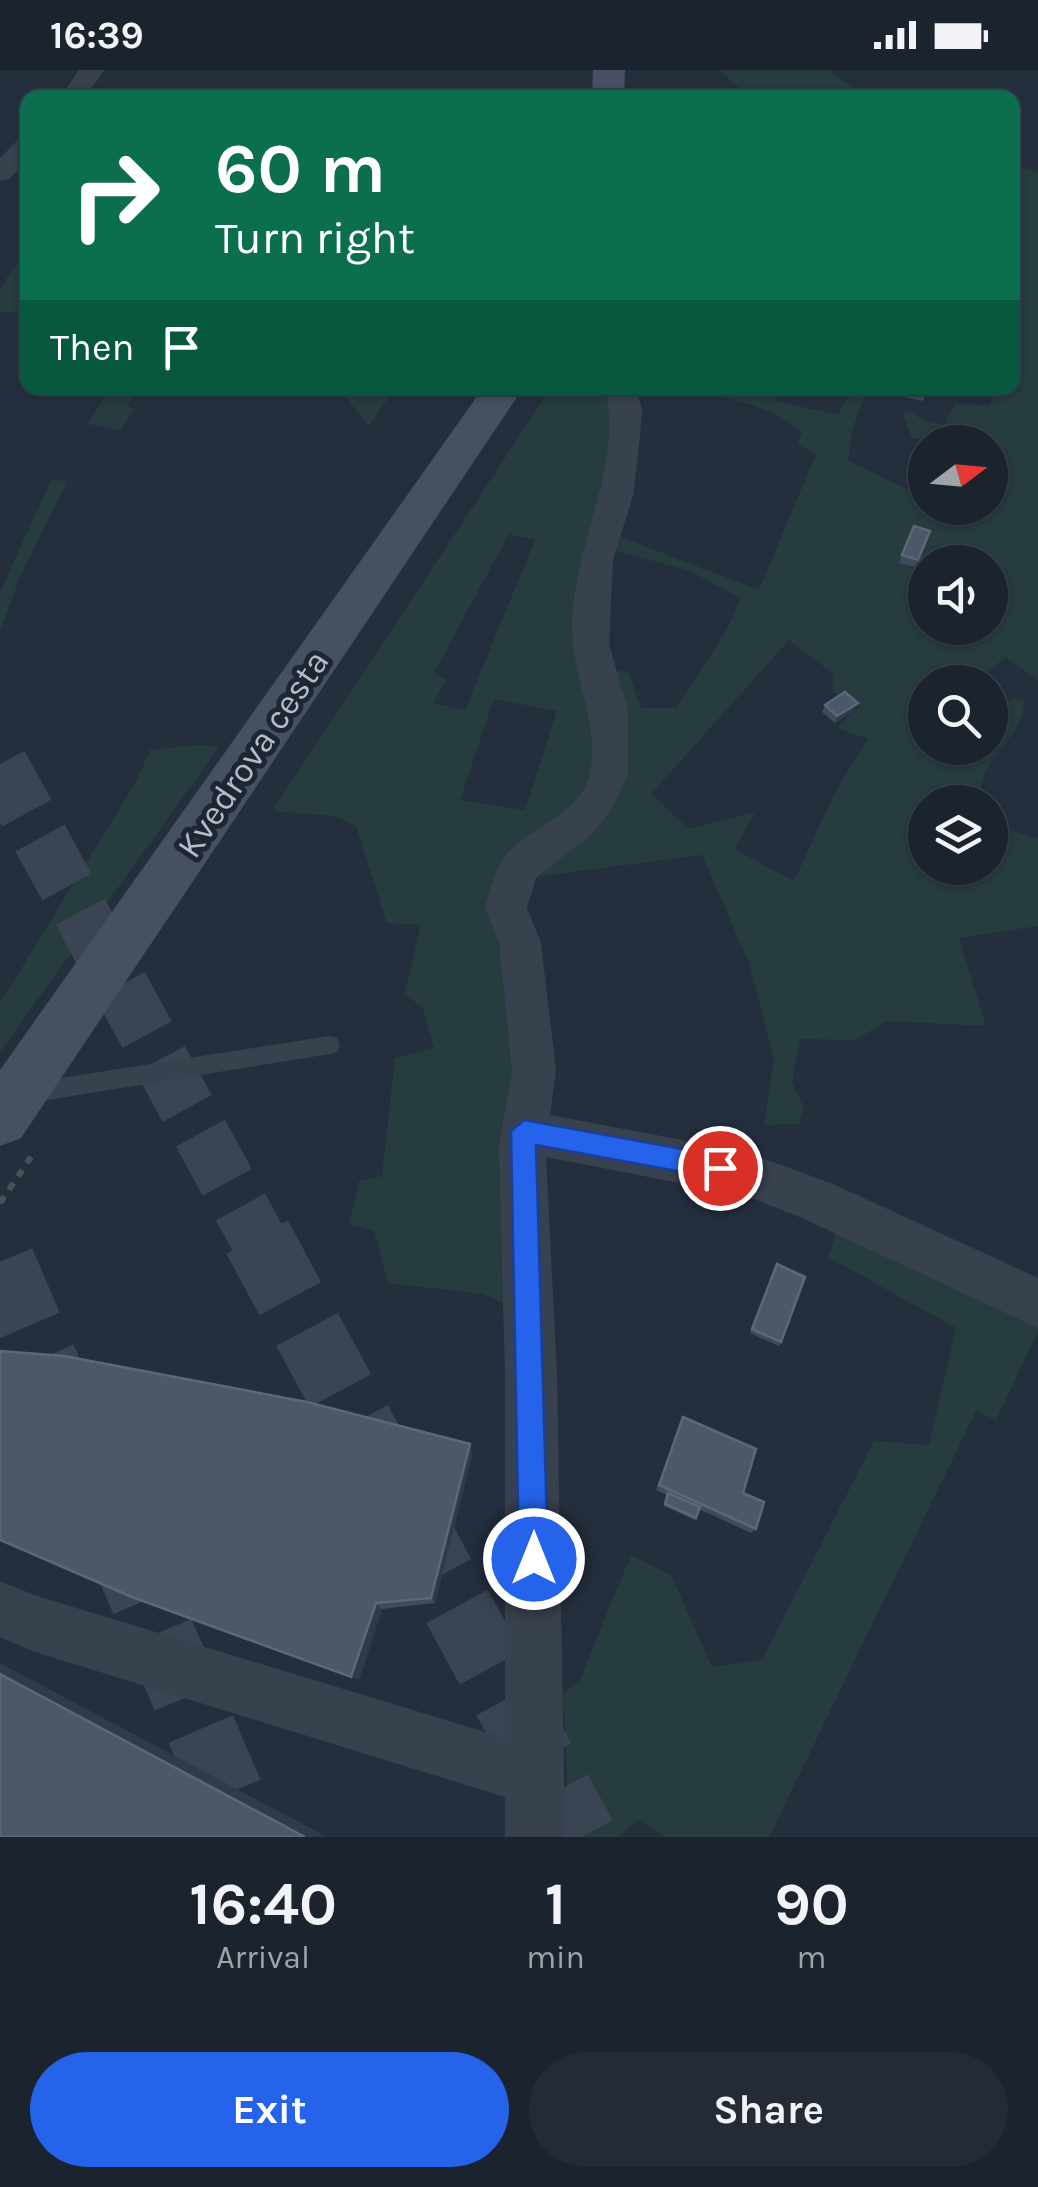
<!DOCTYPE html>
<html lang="en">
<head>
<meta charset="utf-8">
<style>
  body { margin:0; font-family:Karla,sans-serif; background:#242b36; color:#f1f3f6; height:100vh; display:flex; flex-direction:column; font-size:38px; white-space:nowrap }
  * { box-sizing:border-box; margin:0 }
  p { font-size:32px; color:#a0a4aa }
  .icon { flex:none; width:55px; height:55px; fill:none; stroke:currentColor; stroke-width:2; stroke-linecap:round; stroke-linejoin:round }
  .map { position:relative; height:1767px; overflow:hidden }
  .side { display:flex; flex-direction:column; background:#1b232e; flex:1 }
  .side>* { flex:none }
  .hud { position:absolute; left:20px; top:20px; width:1000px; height:305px; border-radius:20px; box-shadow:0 2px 8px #0004,0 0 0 2px #39404a; background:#0b6e4f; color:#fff; overflow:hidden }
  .needle { width:65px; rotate:74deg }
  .fabs { position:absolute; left:908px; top:355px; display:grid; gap:20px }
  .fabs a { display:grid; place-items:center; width:100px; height:100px; border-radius:50%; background:#1b232e; box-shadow:0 2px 8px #0004,0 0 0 2px #39404a; font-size:50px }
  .pin { position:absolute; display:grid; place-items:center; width:85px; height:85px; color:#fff; margin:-42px; border:5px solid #fff; border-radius:50%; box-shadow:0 2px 10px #0007 }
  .me { position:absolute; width:110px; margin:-55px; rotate:0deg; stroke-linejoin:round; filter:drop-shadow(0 0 8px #0008) }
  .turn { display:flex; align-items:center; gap:35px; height:210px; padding:0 30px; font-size:45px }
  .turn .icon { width:130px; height:130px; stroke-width:2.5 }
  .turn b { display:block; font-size:70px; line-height:85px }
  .then { display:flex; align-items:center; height:95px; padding:0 30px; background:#0003; gap:20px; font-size:38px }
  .eta { display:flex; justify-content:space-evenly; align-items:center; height:170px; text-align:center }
  .eta b { font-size:60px; font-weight:700; line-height:70px }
  .cta { display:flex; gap:20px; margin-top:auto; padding:20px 30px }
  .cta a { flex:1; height:115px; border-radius:60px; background:#2563eb; color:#fff; font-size:40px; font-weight:700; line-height:115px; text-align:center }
  .cta a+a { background:#242b36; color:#f1f3f6 }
  .status { display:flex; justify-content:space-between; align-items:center; height:70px; padding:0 50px; background:#1b232e; direction:ltr }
  .status svg { height:28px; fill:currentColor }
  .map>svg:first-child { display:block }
</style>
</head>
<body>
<div class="status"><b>16:39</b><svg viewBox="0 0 49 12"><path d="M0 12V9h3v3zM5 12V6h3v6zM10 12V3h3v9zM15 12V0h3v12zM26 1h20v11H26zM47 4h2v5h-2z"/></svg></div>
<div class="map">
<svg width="1038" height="1767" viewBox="0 0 1038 1767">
  <rect width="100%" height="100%" fill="#242f3e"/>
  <path fill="#263c3f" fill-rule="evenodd" d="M719,0h110l37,27h-117z
    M1013,96l25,6v508l-32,-23 -32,25h-49v66c23,0 44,4 65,0v-32l22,-18 12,2c0,42 -52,61 -42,102h-57v66h65v-55l12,14 36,12v87l-79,12 27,88 -99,-5 -32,19 -55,-1 -8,44 12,25 -5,16 -35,1 10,-66 -25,-96 -47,-108 -184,24 88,-72 4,-135 18,-1 13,37h35l50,-77 15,-33 -54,-28 -75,-20 1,-16 146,56 57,-136 -19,-10 5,-11c-36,-35 -97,-38 -145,-45l105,4 2,-4h15l-3,13 62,14 14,-27h16l-16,42 -4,31 65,31 12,-9v25h65v-66l-78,-4 -9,-25 7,-3 12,10 22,5 11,-21 35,1 6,-17h16zM925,492h65v66h-65zM789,570l45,34 -2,17 27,16 -23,21 32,11 -33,53 -41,89 -60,-32 21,-37 -66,17 -38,-35z
    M27,176v67l-27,-1v-23z
    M110,318h30l-13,17 7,5 -13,20 -33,-6z
    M338,318h57l-26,38z
    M551,318h62l3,9 -12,323 -20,85 -69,55v448l-32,-14 -95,-11 -14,-52 -25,-7 10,-43 23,-5 13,-118 39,-10 -12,-42 -18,-11 17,-70 -34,-2 -31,-97 -23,-10 -61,-5zM509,464l26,6 -70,170 -32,-7 14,-23 -13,-7zM494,629l63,12 -32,99 -65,-10z
    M51,410l16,1 -49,101 -18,50v-40z
    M200,675l19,2 -219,305v-49l136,-221 14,-32z
    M839,1156l199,90v16l-42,88 -20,-9 -207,426h-105l-25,-18 -21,18h-48l-7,-144 16,-11 52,-127 40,20 41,92 50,-7 112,-219 55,4 27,-117 -128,-71z"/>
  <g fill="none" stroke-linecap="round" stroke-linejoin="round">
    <path stroke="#3a4453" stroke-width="56" stroke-dasharray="56 28" stroke-linecap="butt" d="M0,694l258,475"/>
    <path stroke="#3a4453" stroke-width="70" stroke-dasharray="70 35" stroke-linecap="butt" d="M257,1167l325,600
      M0,1192l68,158
      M118,1466l129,301"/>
    <path stroke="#3f5557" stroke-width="6" stroke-dasharray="8 8" stroke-linecap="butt" d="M0,1133l31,-46"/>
    <path fill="#38414e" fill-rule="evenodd" d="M330,966l7,2 3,7 -3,7 -7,2 -301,49 -8,-3 -3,-7 3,-7 8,-3z"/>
    <path fill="#38414e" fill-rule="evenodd" d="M79,0h25l-19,28h-25z
      M28,67v23l-19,19 -9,2v-23l19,-19z
      M605,318h31l6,21 -2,28 -7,59 -20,64 -4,84 19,66v63l-16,36 -20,25 -56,44 -9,30 14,35 15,128 -6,44 196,37 87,32 205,94v50l-236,-110 -56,-22 -200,-39 11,218 8,462h-60v-40l-470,-145 -35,-15v-56l37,15 468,142v-363l-6,-229 13,-75 -13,-128 -14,-35c5,-16 9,-37 19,-50 23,-32 76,-41 86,-85 9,-46 -13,-85 -17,-129 -9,-87 52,-169 32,-256z"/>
    <path fill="#465061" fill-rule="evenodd" d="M593,0h32l-1,28h-32z
      M483,318h40l-502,750 -21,8v-76z"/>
  </g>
  <path fill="#3f4b5c" d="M906,318h21l-4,13 -20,-4z
    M930,461l-15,36 -16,-4 3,-8z
    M825,635l30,5 -20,13 -13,-11z
    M777,1194l4,78 -2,4 -29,-13z
    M683,1347l60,76 13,36 -5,4 -52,-24 -4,11 -31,-14 3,-11 -11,-5z
    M470,1374l2,11 -37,148 -53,6 -23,70 -227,-82z"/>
  <path fill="#2f3b4b" d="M858,633l-3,7 -20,13 2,-7z
    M470,1374l2,11 -37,148 -4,-5z
    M376,1533l6,6 -23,70 -8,-2z
    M0,1593l327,174h-22l-305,-163z"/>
  <path fill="#4b5868" stroke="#5c6777" stroke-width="2.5" d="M906,318h21l-1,5 -20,-3z
    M914,456l16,5 -12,29 -16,-5z
    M845,622l13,11 -21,13 -12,-11z
    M777,1194l28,13 -24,65 -29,-13z
    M0,1281l64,5 243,46 163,42 -39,154 -55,5 -25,74 -219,-80 -132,-57z
    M683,1347l73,32 -13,44 21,9 -8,27 -97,-44z
    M668,1423l32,14 -4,11 -31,-14z
    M0,1604l305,163h-305z"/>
  <path fill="#2563eb" stroke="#184099" stroke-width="2.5" d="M524,1050l196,36 9,3 3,9 -3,8 -9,3 -184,-34 12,414 -4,11 -10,4 -11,-4 -4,-11 -8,-428z"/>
  <g text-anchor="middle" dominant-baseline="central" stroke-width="10" stroke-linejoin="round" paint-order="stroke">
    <g font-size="35" fill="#b4bcc9" stroke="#1d2633">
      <text transform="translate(253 684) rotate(-56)">Kvedrova cesta</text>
    </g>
  </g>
</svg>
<div class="fabs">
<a><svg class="needle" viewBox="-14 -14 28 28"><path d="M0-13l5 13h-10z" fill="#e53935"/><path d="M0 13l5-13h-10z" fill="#a0a4aa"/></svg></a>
<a><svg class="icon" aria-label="sound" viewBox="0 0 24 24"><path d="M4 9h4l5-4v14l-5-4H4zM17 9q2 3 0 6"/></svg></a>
<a><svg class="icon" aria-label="search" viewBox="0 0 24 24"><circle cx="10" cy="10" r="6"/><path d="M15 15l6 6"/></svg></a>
<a><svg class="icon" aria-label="layers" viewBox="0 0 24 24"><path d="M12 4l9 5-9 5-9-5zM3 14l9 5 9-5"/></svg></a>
</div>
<div class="pin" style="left:720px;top:1098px;background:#d93025"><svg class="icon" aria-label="arrive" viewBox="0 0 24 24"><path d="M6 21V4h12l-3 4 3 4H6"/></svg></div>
<svg class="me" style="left:534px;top:1489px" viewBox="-20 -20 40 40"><circle r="17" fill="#2563eb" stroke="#fff" stroke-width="3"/><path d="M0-11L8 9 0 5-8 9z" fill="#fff"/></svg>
<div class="hud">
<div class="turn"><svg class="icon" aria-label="right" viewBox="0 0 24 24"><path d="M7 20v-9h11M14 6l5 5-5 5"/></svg><div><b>60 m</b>Turn right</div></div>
<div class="then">Then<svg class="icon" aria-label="arrive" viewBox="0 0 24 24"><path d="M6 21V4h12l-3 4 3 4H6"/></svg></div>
</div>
</div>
<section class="side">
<div class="eta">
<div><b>16:40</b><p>Arrival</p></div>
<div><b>1</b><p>min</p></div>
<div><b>90</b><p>m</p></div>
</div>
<div class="cta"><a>Exit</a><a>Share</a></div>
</section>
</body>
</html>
